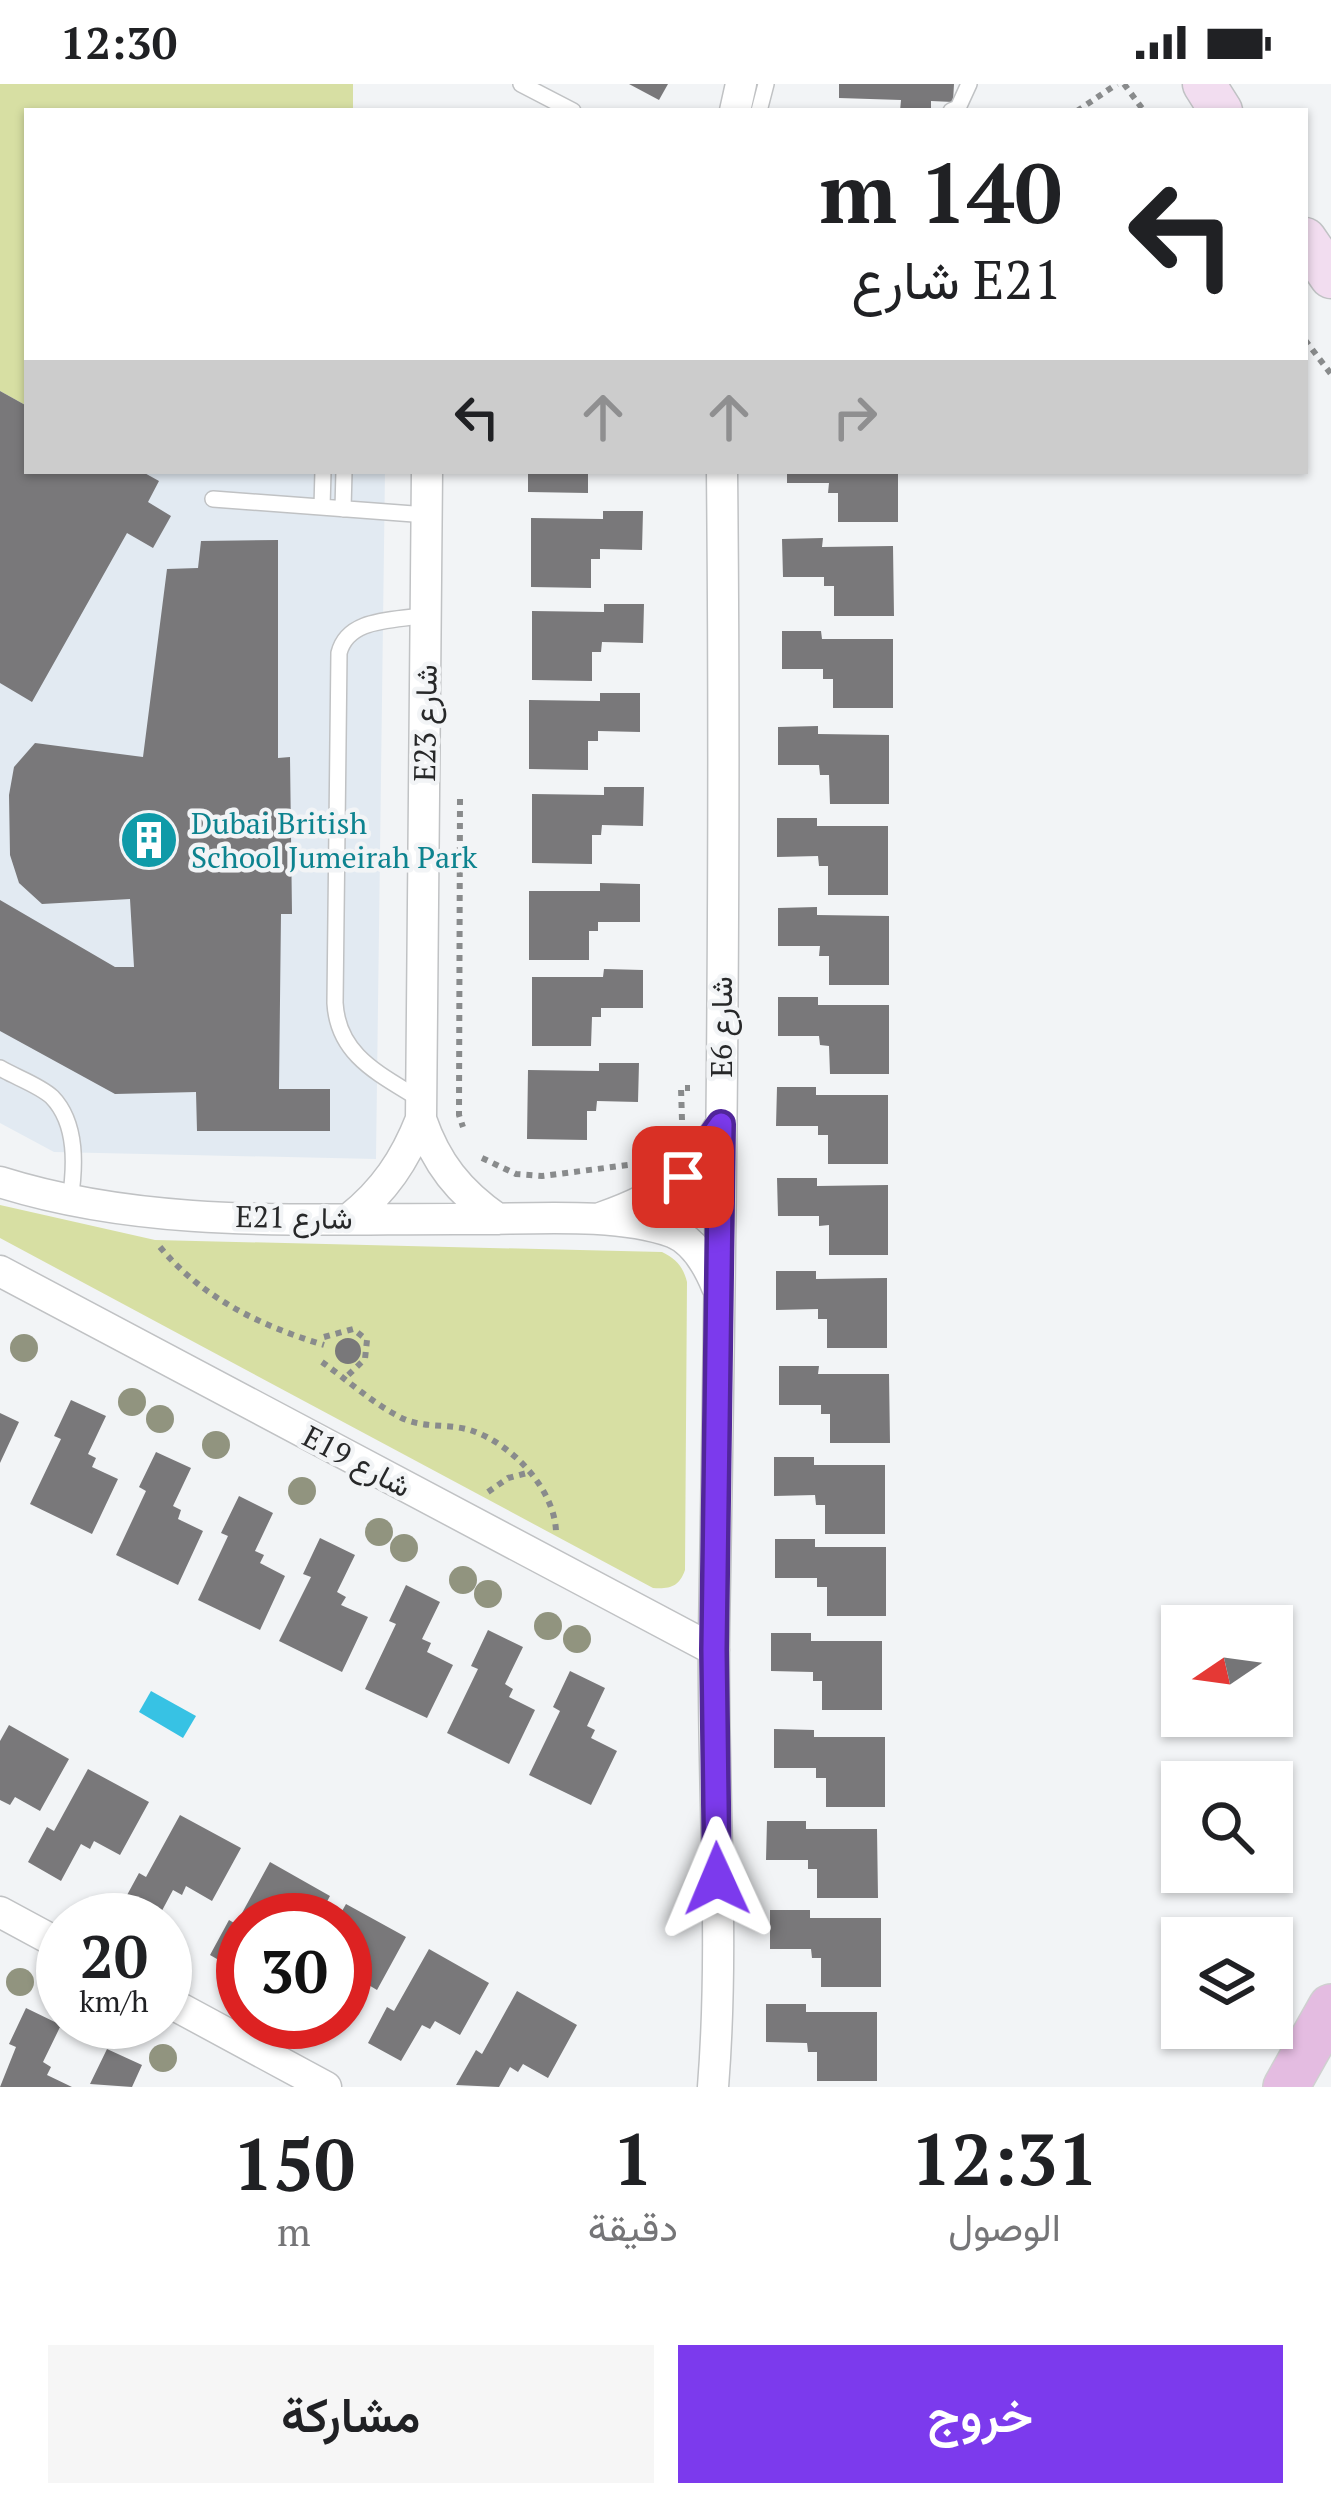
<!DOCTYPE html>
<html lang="ar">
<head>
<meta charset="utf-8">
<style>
  body { margin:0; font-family:"PT Serif",Vazirmatn,serif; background:#f6f6f6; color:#202124; direction:rtl; height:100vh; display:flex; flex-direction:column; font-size:45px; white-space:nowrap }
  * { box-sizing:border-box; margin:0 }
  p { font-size:39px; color:#757577 }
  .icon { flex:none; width:66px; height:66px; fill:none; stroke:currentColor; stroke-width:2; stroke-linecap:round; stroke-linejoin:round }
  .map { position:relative; height:2003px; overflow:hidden; direction:ltr }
  .details { display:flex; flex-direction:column; background:#fff; flex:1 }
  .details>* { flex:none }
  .banner { position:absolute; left:24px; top:24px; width:1284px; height:366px; border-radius:0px; box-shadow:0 3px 9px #0004; direction:rtl; background:#fff; color:#202124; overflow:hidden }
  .needle { width:78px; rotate:257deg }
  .fabs { position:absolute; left:1161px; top:1521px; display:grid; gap:24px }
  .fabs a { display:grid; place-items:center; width:132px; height:132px; border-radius:0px; background:#fff; box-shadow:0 3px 9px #0004; font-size:60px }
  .speed { position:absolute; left:36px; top:1809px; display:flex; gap:24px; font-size:60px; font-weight:700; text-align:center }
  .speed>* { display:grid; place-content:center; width:156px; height:156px; border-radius:50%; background:#fff; box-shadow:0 3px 9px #0004; line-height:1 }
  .speed small { font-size:30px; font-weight:400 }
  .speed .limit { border:18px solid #d22; background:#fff; color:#111 }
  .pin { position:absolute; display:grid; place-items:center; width:102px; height:102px; color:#fff; margin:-51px; border-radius:24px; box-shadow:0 6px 18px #0006 }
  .me { position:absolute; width:132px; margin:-66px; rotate:359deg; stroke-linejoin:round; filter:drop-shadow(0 0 9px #0008) }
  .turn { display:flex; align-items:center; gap:42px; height:252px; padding:0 48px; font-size:54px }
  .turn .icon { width:156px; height:156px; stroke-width:2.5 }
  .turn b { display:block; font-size:84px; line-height:102px }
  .lanes { display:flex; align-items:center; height:114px; padding:0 48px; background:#0003; justify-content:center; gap:60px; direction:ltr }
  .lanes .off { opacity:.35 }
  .eta { display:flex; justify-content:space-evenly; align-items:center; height:204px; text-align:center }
  .eta b { font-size:72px; font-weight:600; line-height:84px }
  .action { display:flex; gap:24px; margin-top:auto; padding:24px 48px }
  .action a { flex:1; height:138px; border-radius:0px; background:#7c3aed; color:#fff; font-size:48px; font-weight:600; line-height:138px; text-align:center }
  .action a+a { background:#f6f6f6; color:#202124 }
  .status { display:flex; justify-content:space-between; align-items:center; height:84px; padding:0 60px; background:#fff; direction:ltr }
  .status svg { height:33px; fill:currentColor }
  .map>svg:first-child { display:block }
</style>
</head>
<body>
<div class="status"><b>12:30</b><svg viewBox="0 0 49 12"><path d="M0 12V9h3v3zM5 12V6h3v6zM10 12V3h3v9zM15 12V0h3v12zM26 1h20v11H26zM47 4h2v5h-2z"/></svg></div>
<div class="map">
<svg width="1331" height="2003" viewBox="0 0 1331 2003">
  <rect width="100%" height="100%" fill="#f2f4f6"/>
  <path fill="#e2eaf2" d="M0,0h353v27h-326v360h358l-9,688 -322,-7 -54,-29z"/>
  <path fill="#d7dfa3" d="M0,0h353v27h-326v295l-27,-15z
    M0,1121l155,35 507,12c14,7 21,14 25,30l-2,288c-6,17 -15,19 -32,18l-653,-350z"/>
  <path fill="#37c2e4" d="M151,1607l45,25 -13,22 -44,-26z"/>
  <path fill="#79787a" d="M629,0h39l-9,16z
    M839,0h115l-1,18 -22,-1v10h-31l1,-11 -62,-2z
    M0,307l27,15v65h114l18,10 -11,21 23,14 -18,32 -26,-15 -95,169 -32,-19z
    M528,387h60v22l-60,-1z
    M787,387h111v51h-60v-29h-10l1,-10h-42z
    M603,427h40l-1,39 -42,-1v10h-9v29l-60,-1v-69l72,1z
    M823,454l-1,9 71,-1 1,70h-60v-30h-10v-9h-41l-1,-38z
    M278,456v218l12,-1 2,157h-11l-2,175h51v42h-133l-1,-39 -81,2 -115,-63v-131l115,67h19l-4,-68 -88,5 -23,-21 -9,-28 -1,-60 5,-28 21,-24 108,14 24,-188 31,-1 3,-27z
    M604,520h40l-1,39 -41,-1 -1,10h-9v29l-60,-1v-69l72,1z
    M782,547h39l1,8h71v69h-60v-29h-10v-10h-41z
    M600,609h40v39l-42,-1v10h-10v29l-59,-1v-69l71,1z
    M818,642v8l71,1v69h-59l-1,-29h-9l-1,-10h-41v-38z
    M604,703h40l-1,39 -41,-1 -1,10h-9v29l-60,-1v-69l72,1z
    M777,734h40v8h71v69h-60v-29h-9l-1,-10 -41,1z
    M600,799l40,1v38h-42v9h-9v29h-60v-69h71z
    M817,823v8l72,1v69h-60v-29h-10l1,-10h-42v-38z
    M604,885l39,1v38h-42v9h-9l-1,29h-59v-69h71z
    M778,913h40v8h71v69h-59l-1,-28 -9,-1 -1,-9h-41z
    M599,979h40l-1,39 -41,-1 -1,10h-9v29l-60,-1 1,-69 71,1z
    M777,1003h39v8h72v69h-60v-29h-10v-9h-42z
    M777,1094h40v8l71,-1v70h-59v-30l-10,1v-10h-41z
    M776,1187h40v8l71,-1v70h-60v-29h-9v-10l-42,1z
    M335 1267a13 13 0 1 1 26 0a13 13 0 1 1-26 0Z
    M779,1282h40l-1,8h71l1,69h-60v-29h-9v-9h-42z
    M71,1316l35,16 -18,38 8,4 -4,9 26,12 -26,55 -62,-30 31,-65 -7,-3z
    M0,1329l19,9 -19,41z
    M156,1368l35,16 -18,38 8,4 -3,9 25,12 -25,54 -62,-30 30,-64 -7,-4z
    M774,1373h40v8h71v69h-60v-29h-9l-1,-10 -41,1z
    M239,1412l34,17 -18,38 9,4 -4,8 25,13 -25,54 -62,-30 30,-64 -7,-3z
    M320,1454l35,17 -18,37 9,5 -5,8 27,12 -26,55 -63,-31 32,-64 -8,-3z
    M775,1455h40v8h71v69h-59v-29h-10v-9h-42z
    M406,1501l34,17 -18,37 9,4 -4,9 26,13 -26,53 -62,-29 31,-65 -7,-3z
    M488,1546l35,17 -18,37 8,5 -4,8 26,13 -26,54 -62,-31 31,-64 -7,-3z
    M771,1549h40v8h71v69h-60v-29h-9v-9l-42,-1z
    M570,1587l35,17 -18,38 8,4 -4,8 26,13 -26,54 -62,-30 31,-64 -7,-4z
    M9,1641l60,34 -29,52 -25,-14 -5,8 -10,-5v-59z
    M774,1645l40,1v7h71v70h-59v-29h-10v-10h-42z
    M88,1685l61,33 -29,53 -26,-14 -4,8 -9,-5 -20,37 -33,-19 19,-35 7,4z
    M180,1731l61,33 -29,53 -26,-15 -4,9 -9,-5 -16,30h-15l-22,-12 19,-35 7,4z
    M767,1737h39v8h71l1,69h-61v-29h-9v-9h-42z
    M270,1778l60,34 -13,24h-74v54l-33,-19 19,-35 7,4z
    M346,1820l60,33 -29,53 -25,-15 -7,13v-68h-8z
    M770,1826h40v8h71v69h-60v-29h-9l-1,-9h-41z
    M429,1865l60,34 -29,52 -25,-14 -5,8 -8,-4 -21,36 -33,-18 19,-36 7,4z
    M517,1907l60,34 -29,53 -25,-14 -5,8 -8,-5 -11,20 -43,-2 20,-35 6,4z
    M766,1920h40v8h71v69h-60v-29h-9l-1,-9 -41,-1z
    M26,1924l35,17 -18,37 8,5 -4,8 25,12h-72l16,-40 -7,-3z
    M107,1965l35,16 -10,22 -42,-3z"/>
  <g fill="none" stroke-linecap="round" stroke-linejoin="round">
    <defs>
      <path id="service" d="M521,0l52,27
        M759,27l7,-27
        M951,27l7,-3 11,-24
        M213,415l214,16
        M322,423l1,-36
        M343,425l1,-38
        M0,984c15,9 39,17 52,29 26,27 23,71 18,104
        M421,1016c-41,-26 -83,-44 -86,-97l4,-350c9,-36 56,-32 87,-38"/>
      <path id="minor" d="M735,27l6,-27
        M427,387l-6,648c15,44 38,73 77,100
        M0,1098c152,48 315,36 472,37 60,0 144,-7 200,13 23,9 36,33 45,55
        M603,1133c59,-21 85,-39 118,-93
        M350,1134c34,-27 55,-58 71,-99
        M0,1187l714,379
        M0,1828l63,34
        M165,1916l161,87
        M713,2003c12,-151 -1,-303 1,-454 7,-387 12,-775 8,-1162"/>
      <path id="secondary" d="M1204,0l17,27
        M1305,155l26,38"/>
      <path id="primary" d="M1286,2003l45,-80"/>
    </defs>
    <use href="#service" stroke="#c0c2c4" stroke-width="18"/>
    <use href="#minor" stroke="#c0c2c4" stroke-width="33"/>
    <use href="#secondary" stroke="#c0c2c4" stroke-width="45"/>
    <use href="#primary" stroke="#cfd0d0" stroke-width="48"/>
    <path stroke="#898b8c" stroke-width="6" stroke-dasharray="6 6" stroke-linecap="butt" d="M1124,0l20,27
      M1077,27l40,-27
      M1305,256l26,34
      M460,715l-1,316 4,12
      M682,1036l-1,-32h9
      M482,1074l34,16 26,2 94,-12
      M160,1163c42,51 101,79 164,98
      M324,1253l29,-8 14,11 -2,19 -20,19
      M322,1278c24,17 49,40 76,54 22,13 48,7 72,14 41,13 84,58 86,101
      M488,1408l20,-14 19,-5"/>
    <use href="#service" stroke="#fff" stroke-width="15"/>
    <use href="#minor" stroke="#fff" stroke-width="30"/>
    <use href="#secondary" stroke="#f2ddf0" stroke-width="42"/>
    <use href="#primary" stroke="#e4bce1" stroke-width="45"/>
  </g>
  <g fill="#91947f">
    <circle cx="24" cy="1264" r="14"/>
    <circle cx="132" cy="1318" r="14"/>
    <circle cx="160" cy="1335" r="14"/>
    <circle cx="216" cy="1361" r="14"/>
    <circle cx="302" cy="1407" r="14"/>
    <circle cx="379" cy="1448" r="14"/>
    <circle cx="404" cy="1464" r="14"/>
    <circle cx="463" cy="1496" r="14"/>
    <circle cx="488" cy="1510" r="14"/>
    <circle cx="548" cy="1542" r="14"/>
    <circle cx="577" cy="1555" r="14"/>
    <circle cx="20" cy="1898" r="14"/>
    <circle cx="163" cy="1974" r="14"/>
  </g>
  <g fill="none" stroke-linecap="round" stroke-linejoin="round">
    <defs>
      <path id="route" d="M683,1093l38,-53 -7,526 3,229"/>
    </defs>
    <use href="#route" stroke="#51269a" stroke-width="30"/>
    <use href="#route" stroke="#7c3aed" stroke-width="21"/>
  </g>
  <defs>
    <symbol id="building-disc" viewBox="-11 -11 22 22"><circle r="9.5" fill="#0f9aa8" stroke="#f2f4f6"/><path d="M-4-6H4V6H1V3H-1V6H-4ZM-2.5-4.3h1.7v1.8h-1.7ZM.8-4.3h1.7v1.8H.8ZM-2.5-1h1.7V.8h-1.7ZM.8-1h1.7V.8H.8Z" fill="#fff"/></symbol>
  </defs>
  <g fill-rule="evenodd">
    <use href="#building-disc" x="116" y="723" width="66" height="66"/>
  </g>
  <g text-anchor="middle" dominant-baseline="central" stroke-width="9" stroke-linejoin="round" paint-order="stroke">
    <g font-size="30" fill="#272829" stroke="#f2f4f6">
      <text transform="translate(425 639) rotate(-89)">E23 شارع</text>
      <text transform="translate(721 943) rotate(-90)">E6 شارع</text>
      <text transform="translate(294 1133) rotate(1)">E21 شارع</text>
      <text transform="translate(357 1377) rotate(28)">E19 شارع</text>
    </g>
    <g font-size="30" fill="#0d838f" stroke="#f2f4f6" text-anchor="start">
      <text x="191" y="739">Dubai British<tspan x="191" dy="34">School Jumeirah Park</tspan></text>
    </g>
  </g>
</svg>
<div class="fabs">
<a><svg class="needle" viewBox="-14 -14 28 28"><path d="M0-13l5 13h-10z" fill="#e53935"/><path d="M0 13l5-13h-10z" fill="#757577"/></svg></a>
<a><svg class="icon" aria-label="search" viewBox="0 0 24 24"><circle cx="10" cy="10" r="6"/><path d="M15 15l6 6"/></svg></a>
<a><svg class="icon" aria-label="layers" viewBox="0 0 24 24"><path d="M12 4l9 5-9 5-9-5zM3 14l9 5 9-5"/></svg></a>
</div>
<div class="speed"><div>20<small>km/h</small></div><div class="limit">30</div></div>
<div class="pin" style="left:683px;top:1093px;background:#d93025"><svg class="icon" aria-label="arrive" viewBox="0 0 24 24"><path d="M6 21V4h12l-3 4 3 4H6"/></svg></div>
<svg class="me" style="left:717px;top:1795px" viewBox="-20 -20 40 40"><path d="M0-17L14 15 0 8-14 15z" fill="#7c3aed" stroke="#fff" stroke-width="4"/></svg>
<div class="banner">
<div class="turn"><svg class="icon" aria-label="left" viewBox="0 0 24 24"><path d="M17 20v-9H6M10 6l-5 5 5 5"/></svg><div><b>140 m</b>E21 شارع</div></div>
<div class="lanes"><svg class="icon" aria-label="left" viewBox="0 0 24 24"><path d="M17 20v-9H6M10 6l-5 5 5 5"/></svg><svg class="icon off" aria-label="ahead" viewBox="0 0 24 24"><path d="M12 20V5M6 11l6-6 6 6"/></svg><svg class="icon off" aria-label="ahead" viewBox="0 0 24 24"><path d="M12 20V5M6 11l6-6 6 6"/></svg><svg class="icon off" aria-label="right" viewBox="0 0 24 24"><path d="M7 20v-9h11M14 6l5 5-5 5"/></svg></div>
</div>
</div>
<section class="details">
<div class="eta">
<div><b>12:31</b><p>الوصول</p></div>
<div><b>1</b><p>دقيقة</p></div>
<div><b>150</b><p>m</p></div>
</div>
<div class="action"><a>خروج</a><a>مشاركة</a></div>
</section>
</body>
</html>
